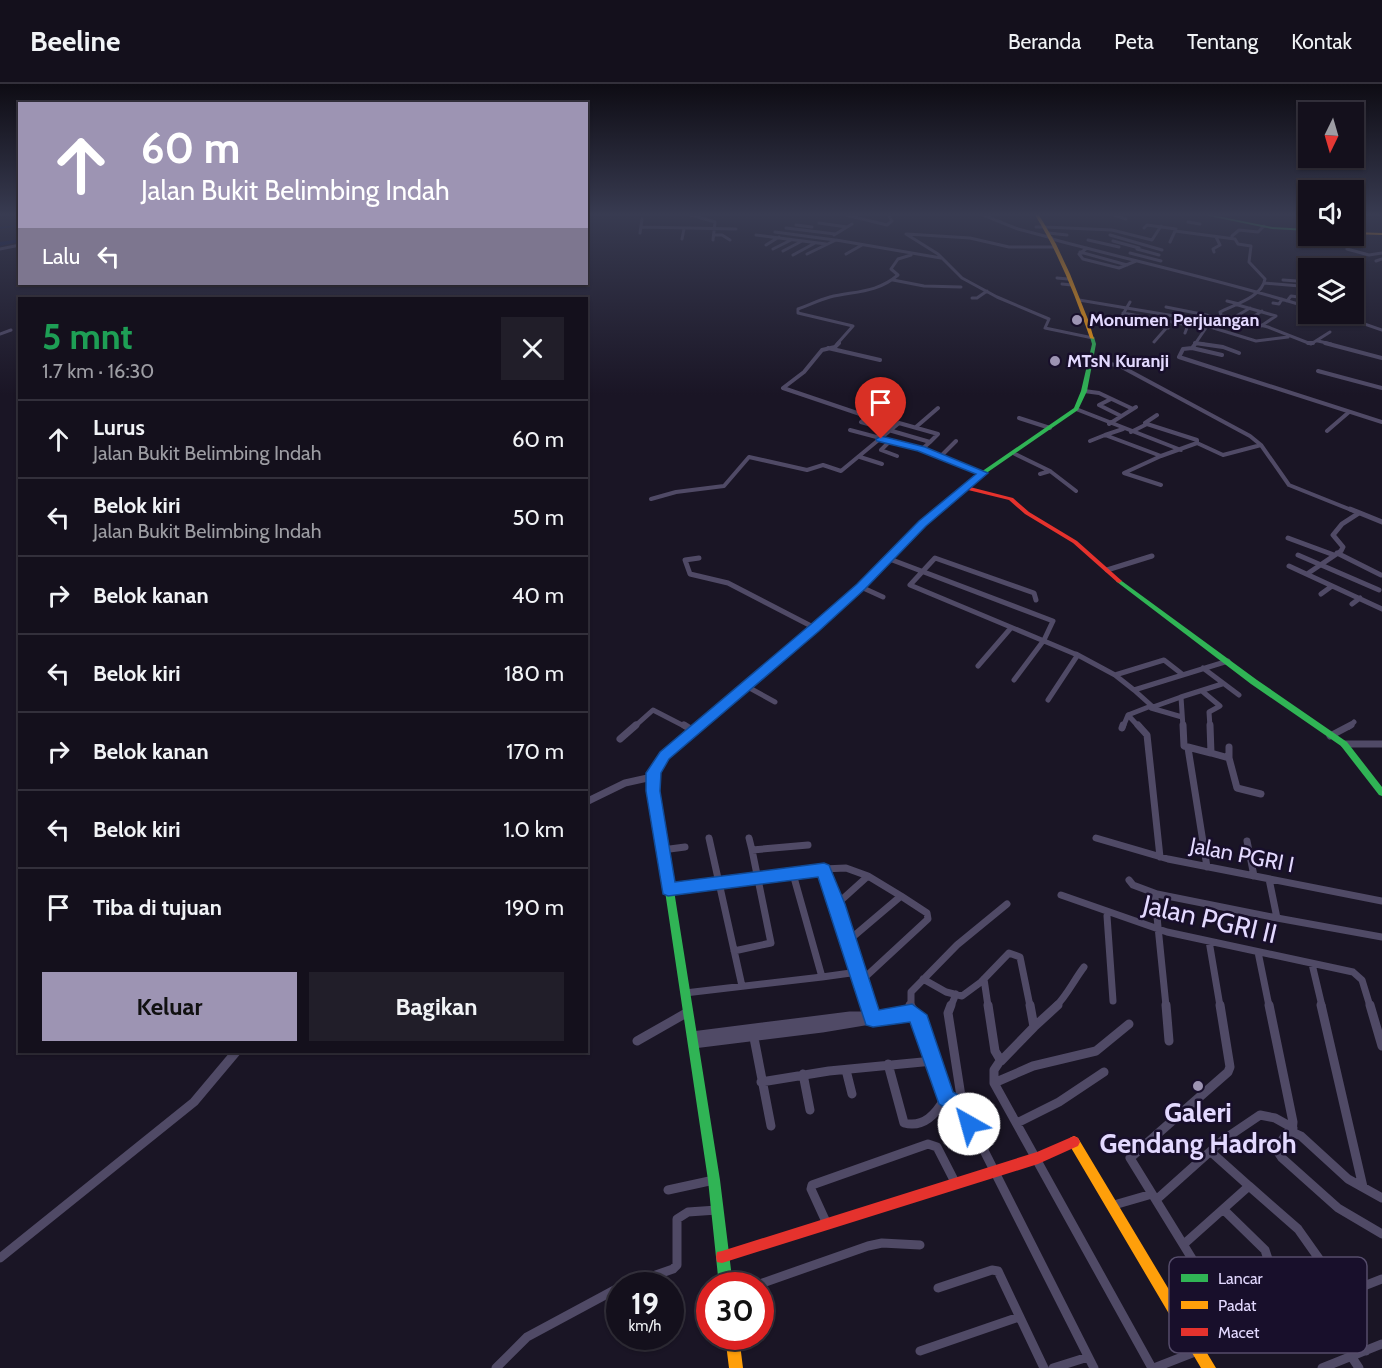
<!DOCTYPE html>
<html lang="id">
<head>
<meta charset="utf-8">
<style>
  body { margin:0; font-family:Cabin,sans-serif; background:#211e29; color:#f1f3f6; height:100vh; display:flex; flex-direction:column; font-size:22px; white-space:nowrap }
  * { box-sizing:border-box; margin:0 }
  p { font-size:20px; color:#9d9da3 }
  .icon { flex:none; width:33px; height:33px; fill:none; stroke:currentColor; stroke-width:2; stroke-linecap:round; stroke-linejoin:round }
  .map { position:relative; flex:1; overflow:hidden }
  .panel { position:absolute; left:18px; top:213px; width:570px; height:756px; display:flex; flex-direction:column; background:#14101c; border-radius:0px; box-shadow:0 2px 4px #0004,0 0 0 2px #33303b }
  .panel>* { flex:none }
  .hud { position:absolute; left:18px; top:18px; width:570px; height:183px; border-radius:0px; box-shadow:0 2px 4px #0004,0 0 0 2px #33303b; background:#9d94b3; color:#fff; overflow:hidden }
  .needle { width:39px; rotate:185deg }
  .controls { position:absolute; left:1298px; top:18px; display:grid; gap:12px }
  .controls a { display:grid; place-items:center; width:66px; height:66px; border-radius:0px; background:#14101c; box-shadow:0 2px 4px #0004,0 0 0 2px #33303b; font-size:30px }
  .speed { position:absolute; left:606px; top:1188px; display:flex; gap:12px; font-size:30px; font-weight:700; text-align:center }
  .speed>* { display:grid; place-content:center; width:78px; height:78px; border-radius:50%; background:#14101c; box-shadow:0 2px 4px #0004,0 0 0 2px #33303b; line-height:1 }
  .speed small { font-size:15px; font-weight:400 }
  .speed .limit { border:9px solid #d22; background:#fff; color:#111 }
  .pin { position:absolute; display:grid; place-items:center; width:51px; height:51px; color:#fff; margin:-62px -26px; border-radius:50% 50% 50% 0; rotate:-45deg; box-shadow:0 0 6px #0007 }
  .pin .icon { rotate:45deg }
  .me { position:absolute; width:66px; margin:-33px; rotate:322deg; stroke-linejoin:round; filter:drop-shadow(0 0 4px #0008) }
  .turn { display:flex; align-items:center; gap:21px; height:126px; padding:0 24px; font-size:27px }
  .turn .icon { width:78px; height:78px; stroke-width:2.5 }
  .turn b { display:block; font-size:42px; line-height:51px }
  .then { display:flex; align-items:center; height:57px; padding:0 24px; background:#0003; gap:12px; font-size:22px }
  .round { display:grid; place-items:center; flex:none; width:63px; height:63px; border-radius:0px; background:#211e29 }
  .headline { display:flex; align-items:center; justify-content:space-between; height:102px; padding:0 24px }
  h1 { font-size:36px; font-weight:800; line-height:45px; color:#1e9e55 }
  .primary-button { display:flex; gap:12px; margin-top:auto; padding:12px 24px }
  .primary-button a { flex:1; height:69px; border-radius:0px; background:#9d94b3; color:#111; font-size:24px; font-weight:800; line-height:69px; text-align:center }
  .primary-button a+a { background:#211e29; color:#f1f3f6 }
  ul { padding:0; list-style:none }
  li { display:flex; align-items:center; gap:18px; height:78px; padding:0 24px; border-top:2px solid #33303b }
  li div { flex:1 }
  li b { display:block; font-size:22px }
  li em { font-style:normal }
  header { display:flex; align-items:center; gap:36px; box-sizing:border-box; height:84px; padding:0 30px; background:#14101c; border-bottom:2px solid #33303b }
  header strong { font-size:28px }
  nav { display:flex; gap:33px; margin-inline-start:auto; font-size:21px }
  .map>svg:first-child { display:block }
</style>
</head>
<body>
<header>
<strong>Beeline</strong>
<nav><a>Beranda</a><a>Peta</a><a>Tentang</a><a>Kontak</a></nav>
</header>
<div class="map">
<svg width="1382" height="1284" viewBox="0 0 1382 1284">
  <rect width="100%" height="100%" fill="#1a1525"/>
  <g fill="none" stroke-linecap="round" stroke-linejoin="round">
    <path stroke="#091448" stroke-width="1.5" d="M0,144l20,-3"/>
    <path fill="#091448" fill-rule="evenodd" d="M20,155v3l-20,4v-4z"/>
    <path stroke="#504a66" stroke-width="3" d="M691,131l24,7 -2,18
      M846,131l41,10 5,-4 -4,-6
      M983,131l35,14 34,9
      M1114,131l12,4
      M1188,138l12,2
      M819,139l28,4
      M796,141l16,2
      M641,143l95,2
      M1036,143h10
      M1045,143l67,3 40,10 9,-14
      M786,144l49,6
      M1144,144l3,-3 29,4 -6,13
      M1175,147l60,8 3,5 13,2 -2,16 16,17c-3,18 -29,25 -45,33l1,3 47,12 43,17 19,-12
      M775,148l60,8
      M640,149l2,-14
      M1049,149l18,2
      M906,150l32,20 24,24 35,19 52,22 -4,9 48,10
      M907,150l63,4 39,9h44
      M714,151h8l8,5
      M756,151l70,9
      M834,151l18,-11
      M1110,151l52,15
      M1232,152l7,-6 19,2 6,-6
      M682,155l2,-10
      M1052,155c85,23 172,42 256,68
      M1088,156l31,7
      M1113,157l26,7
      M766,161l13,-8
      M1087,164l-8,6 4,5 36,9 17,-7
      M0,165l20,-4
      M773,165l18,-9
      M1137,165l22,6
      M1347,165l22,6 13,-2
      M783,167l19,-10
      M1080,168l47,13
      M1214,168l-1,-3 7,-4 -4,-8
      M1130,169l31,8
      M807,170l29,-14 105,18
      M846,170l16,-9
      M793,171l22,-12
      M1376,177l6,-2
      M1057,194l11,1
      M893,196l31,6 37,1
      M1283,196l14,1
      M1264,199l36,3 4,4
      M1062,200l10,1
      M1299,202l-2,-5 9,1
      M972,214h5l10,-7
      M1079,216l131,22 -15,22
      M1227,217l12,3
      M1287,217l4,-5 15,2
      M1273,219l6,1 3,-5
      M1238,221l38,11 -15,10
      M1166,223l45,9 3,2 -4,4
      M1123,229l65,12 -3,8
      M1336,230l46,16
      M1120,234l48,10
      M1233,234l17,-10
      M1245,238l17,-11
      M1118,239l12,-21
      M1188,241l17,3
      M1207,242l49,15 32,-4
      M0,250l11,-4
      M1318,257l13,3
      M1154,258l15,-17
      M1195,259l9,1
      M837,260l16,-18 -55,-13v-4c11,-4 21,-9 32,-12 25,-6 47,-4 68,-22l-7,-6 7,-10 13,-4"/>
    <path stroke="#504a66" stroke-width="4" d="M839,259l-4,4 -13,3 -18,22 -21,16 80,27 3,3 -5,4 69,20 -8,7
      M1195,259l28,4 16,6
      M1196,259l-4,5 -9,1 -4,8 203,65
      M1308,259h5
      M1325,259l57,15
      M828,264l52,12
      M1192,264l30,7
      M1091,276l29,6 130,70 11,9 28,40 65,26
      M1318,287l64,17
      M1084,307l15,2 34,16
      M1111,315l-12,6 22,11
      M1076,325l105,41
      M1019,334l31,10
      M1145,339l12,-8
      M1109,340l27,-17
      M916,343l22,-19
      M1123,345l-18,6 56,21 -37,17 37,12
      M850,346l72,19 61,24
      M1327,347l22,-19
      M1131,348l16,-8 50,16v3l26,12 38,-10
      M890,357l-9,9 16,6
      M1090,357l15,-6
      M1015,370l35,17 26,20
      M1161,372l36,-13
      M860,373l22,7
      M940,373l16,-16
      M1040,390l10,-3
      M651,415l25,-7 48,-6 25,-29 58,13 16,-5 18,6 58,-48 39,11 -8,8"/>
    <path stroke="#504a66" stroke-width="5" d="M1350,425l32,13
      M1288,454l46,17
      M1337,469l44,22
      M1298,471l81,35
      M699,474l-14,2 5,14 38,9 87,45
      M887,474l166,63 -9,19 -30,40
      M1289,482l93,43
      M1107,486l45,-14
      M1307,490l34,-23 2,-4 -10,-12 9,-11 17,-11
      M861,503l22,10
      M1321,510l11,-8
      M1036,516l-2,-7 -99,-35 -25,27 165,69 2,2 -29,44
      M1352,520l8,-6
      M1076,570l39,21 19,15
      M978,582l32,-37
      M1203,584l36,27
      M1115,591l49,-15 18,14
      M746,602l29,16
      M1202,607l18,15 -11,6 1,15
      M1181,613l-28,10 -19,-17 94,-29
      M1151,624l31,9
      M1128,631l11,12
      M634,643l19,-17 33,17
      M1123,643l5,-12 23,-9
      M1183,643l-2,-30 41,-13
      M1349,643l5,-5"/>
    <path stroke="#504a66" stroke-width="7" d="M684,641l8,5
      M1138,641l9,10 13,122
      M1183,641l1,21 27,7 -1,-28
      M1122,644l1,-3
      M1330,652l21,-11
      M620,655l16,-14
      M1344,660h38
      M1229,663v11
      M1188,664l19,119
      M1211,669l18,5 8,30 24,6
      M586,718l39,-19 27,-6
      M709,754l33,148
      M749,754l3,12
      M1096,754l72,21 214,42
      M1247,757l7,35
      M662,766l23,-3
      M823,785l23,-1 22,8
      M793,790l29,103 36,-5
      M1129,796l4,5 24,9
      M668,806l155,-21 14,35
      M1061,811l106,37 186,40 9,8 8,26
      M901,812l26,17 1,6 -67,62 -13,-40z
      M1107,832l6,85
      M1277,834l105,19
      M848,857l-11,-37 31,-28 33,20
      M1209,857l11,65
      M734,867l37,-8 -19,-93 56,-5
      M1258,868l11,54
      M1312,880l10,42
      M923,895l23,13 16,4 19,-14 28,-29 11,4 10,49
      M984,895l4,27
      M861,897l8,25
      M685,909l137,-16
      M911,922v-14l46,-47 50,-41
      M951,922l5,-12
      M1056,922c10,-9 18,-26 28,-39
      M1166,922l-11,-109 2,-3 120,24 -8,-39"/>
    <path stroke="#504a66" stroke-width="9" d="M869,921l4,14
      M951,921l-3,8 15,96
      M988,921l7,46 6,10 33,-34 -4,-22
      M1166,921l3,36
      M1220,921l10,62 -2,5 -98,86 109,177
      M1269,921l24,117 -1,10 -5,1 -11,16 6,9 56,50 44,26
      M1321,921l42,182
      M1370,921l12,41
      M1034,943l24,-22
      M692,952l158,-20h23
      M754,954l17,88
      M637,957l51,-29
      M693,960l129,-16 90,-15
      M933,977l12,37 18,11 131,259
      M1000,977l-6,9v13l158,285
      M888,980l16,59c20,5 32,-9 41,-25
      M846,986l6,24
      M803,990l7,36
      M761,998l68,-11 104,-10 -12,-39 -11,-17
      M994,999l39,-17 63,-15 33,-27
      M1017,1039l42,-21 45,-30
      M1292,1048l9,4 47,43 34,19
      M1211,1068l38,34
      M668,1106l46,-10
      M1156,1116l67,-60 37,-25 15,3 18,10
      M1114,1121l38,-11
      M827,1140l-16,-35 1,-4 116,-41 9,3 19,37
      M1184,1160l65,-58 49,43 46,65
      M0,1174l194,-156 42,-50
      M1209,1201l60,-23 -4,-12 -41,-40
      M624,1202l49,-17 4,-4v-46l11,-7 29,-2
      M754,1202l114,-40 14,-3 38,2
      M938,1204l54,-18 6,1 46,97
      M1331,1215l35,52
      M920,1267l99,-34
      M1351,1272l8,12
      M496,1284l31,-31 93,-50
      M1053,1284l35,-11
      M1154,1284l228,-89
      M1322,1284l60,-24"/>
    <path fill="#30b455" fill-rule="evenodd" d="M1204,131h8l60,12 36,2v2l-36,-2z
      M1090,253h4l2,7 -9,47 -9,19 -93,64 -61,51 -55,57h-4v-2l55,-57 61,-51 93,-64 7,-17 11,-47z
      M1119,495l138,101 90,62 35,45v9l-3,-1 -38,-49 -90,-62 -134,-102 -1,-1z
      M660,674l3,1 1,2 -8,16 64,403 13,106h-14l-11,-106 -60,-403 9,-18z"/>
    <path fill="#ff9f0a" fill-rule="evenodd" d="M1035,131h4l17,29 14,30 19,48 5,17 -4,-1c-15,-43 -31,-84 -55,-123z
      M1353,148l29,1v2l-29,-1z
      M867,495l3,2 -1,1 -174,150 -32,31h-6l-1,-2 1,-2 32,-31 176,-148z
      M1074,1052l4,2 138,230h-15l-131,-222 -2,-4 2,-4z
      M725,1252h14l4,32h-14z"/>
    <path fill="#e5322d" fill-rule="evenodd" d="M966,402l47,12 16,14 48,29 45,40 -3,2 -2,-1 -44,-39 -48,-29 -16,-14 -45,-11v-2z
      M1074,1052l4,2 2,4 -2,4 -40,18 -316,99 -5,-1 -1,-5 1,-5 5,-1 315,-99z"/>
  </g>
  <linearGradient id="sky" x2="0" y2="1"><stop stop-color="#0e0c14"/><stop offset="0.42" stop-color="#383b51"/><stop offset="1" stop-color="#383b51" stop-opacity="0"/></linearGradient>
  <rect width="1382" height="311" fill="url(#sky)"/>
  <path fill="#1a73e8" stroke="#114b97" stroke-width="1.5" d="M881,352l44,11 63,26 -62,53 -61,63 -46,42 -150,128 -8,14 -1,18 15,91 149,-19 5,2 16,39 34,106 33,-6 15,11 26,77 17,10 9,22 -3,7 -7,3 -7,-3 -6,-16 -17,-11 -29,-82 -37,5 -7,-2 -48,-148 -150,19 -5,-2 -17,-103v-18l14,-21 150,-127 47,-41 62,-63 57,-47 -58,-23 -41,-10 -1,-2z"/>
  <g fill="#9d94b3" stroke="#180f2b" stroke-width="2">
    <circle cx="1077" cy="236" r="6"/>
    <circle cx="1055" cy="277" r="6"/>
    <circle cx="1198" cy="1002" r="6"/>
  </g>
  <g text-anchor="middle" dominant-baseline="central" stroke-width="5" stroke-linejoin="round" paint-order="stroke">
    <g font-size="18" font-weight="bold" fill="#e3d9ff" stroke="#180f2b" text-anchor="start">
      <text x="1089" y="236">Monumen Perjuangan</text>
      <text x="1067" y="277">MTsN Kuranji</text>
    </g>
    <g font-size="22" fill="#e3d9ff" stroke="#180f2b">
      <text transform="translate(1242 771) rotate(11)">Jalan PGRI I</text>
    </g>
    <g font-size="27" fill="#e3d9ff" stroke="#180f2b">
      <text transform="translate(1210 835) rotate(13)">Jalan PGRI II</text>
    </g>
    <g font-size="27" font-weight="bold" fill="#e3d9ff" stroke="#180f2b">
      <text x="1198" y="1028">Galeri<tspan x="1198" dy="31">Gendang Hadroh</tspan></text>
    </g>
  </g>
  <rect x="1169" y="1173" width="198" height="96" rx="9" fill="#180f2b" stroke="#554c6b" stroke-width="1.5"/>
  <rect x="1181" y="1190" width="27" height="8" fill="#30b455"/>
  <rect x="1181" y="1217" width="27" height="8" fill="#ff9f0a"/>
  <rect x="1181" y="1244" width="27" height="8" fill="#e5322d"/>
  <g font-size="16" fill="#e3d9ff">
    <text x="1218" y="1200">Lancar</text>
    <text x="1218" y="1227">Padat</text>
    <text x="1218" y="1254">Macet</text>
  </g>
</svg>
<div class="controls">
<a><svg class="needle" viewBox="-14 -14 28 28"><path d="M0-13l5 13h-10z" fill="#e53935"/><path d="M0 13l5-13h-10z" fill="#9d9da3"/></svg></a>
<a><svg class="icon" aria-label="sound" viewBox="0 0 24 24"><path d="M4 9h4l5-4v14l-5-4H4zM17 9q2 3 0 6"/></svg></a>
<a><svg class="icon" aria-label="layers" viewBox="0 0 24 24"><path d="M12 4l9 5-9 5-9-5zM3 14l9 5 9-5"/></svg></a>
</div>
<div class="speed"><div>19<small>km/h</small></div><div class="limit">30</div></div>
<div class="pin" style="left:881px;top:355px;background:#d93025"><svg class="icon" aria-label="arrive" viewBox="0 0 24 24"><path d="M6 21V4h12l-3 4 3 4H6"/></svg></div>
<svg class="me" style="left:969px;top:1040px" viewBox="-20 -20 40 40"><circle r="19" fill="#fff"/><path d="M0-13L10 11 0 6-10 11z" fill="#1a73e8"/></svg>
<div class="hud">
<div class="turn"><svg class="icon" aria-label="ahead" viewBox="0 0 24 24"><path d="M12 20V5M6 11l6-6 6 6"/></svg><div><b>60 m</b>Jalan Bukit Belimbing Indah</div></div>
<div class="then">Lalu<svg class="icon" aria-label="left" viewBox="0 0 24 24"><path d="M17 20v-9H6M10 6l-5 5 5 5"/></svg></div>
</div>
<section class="panel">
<div class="headline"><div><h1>5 mnt</h1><p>1.7 km · 16:30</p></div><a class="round"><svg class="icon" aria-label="close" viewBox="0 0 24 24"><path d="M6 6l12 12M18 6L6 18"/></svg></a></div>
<ul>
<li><svg class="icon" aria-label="ahead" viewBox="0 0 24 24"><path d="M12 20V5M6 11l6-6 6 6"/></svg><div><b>Lurus</b><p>Jalan Bukit Belimbing Indah</p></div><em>60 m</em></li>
<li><svg class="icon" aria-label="left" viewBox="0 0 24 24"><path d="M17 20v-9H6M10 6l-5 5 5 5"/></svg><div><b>Belok kiri</b><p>Jalan Bukit Belimbing Indah</p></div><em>50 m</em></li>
<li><svg class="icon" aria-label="right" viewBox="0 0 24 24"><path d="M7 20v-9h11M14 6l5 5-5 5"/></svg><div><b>Belok kanan</b></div><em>40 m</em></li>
<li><svg class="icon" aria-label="left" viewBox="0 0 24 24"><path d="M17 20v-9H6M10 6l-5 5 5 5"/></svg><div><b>Belok kiri</b></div><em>180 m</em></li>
<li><svg class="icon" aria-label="right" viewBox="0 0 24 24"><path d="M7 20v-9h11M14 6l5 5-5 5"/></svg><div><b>Belok kanan</b></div><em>170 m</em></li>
<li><svg class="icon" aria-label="left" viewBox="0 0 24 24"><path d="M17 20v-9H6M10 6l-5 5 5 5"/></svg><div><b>Belok kiri</b></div><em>1.0 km</em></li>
<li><svg class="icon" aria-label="arrive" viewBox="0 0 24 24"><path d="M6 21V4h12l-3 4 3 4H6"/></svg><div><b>Tiba di tujuan</b></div><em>190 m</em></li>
</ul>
<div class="primary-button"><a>Keluar</a><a>Bagikan</a></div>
</section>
</div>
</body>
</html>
